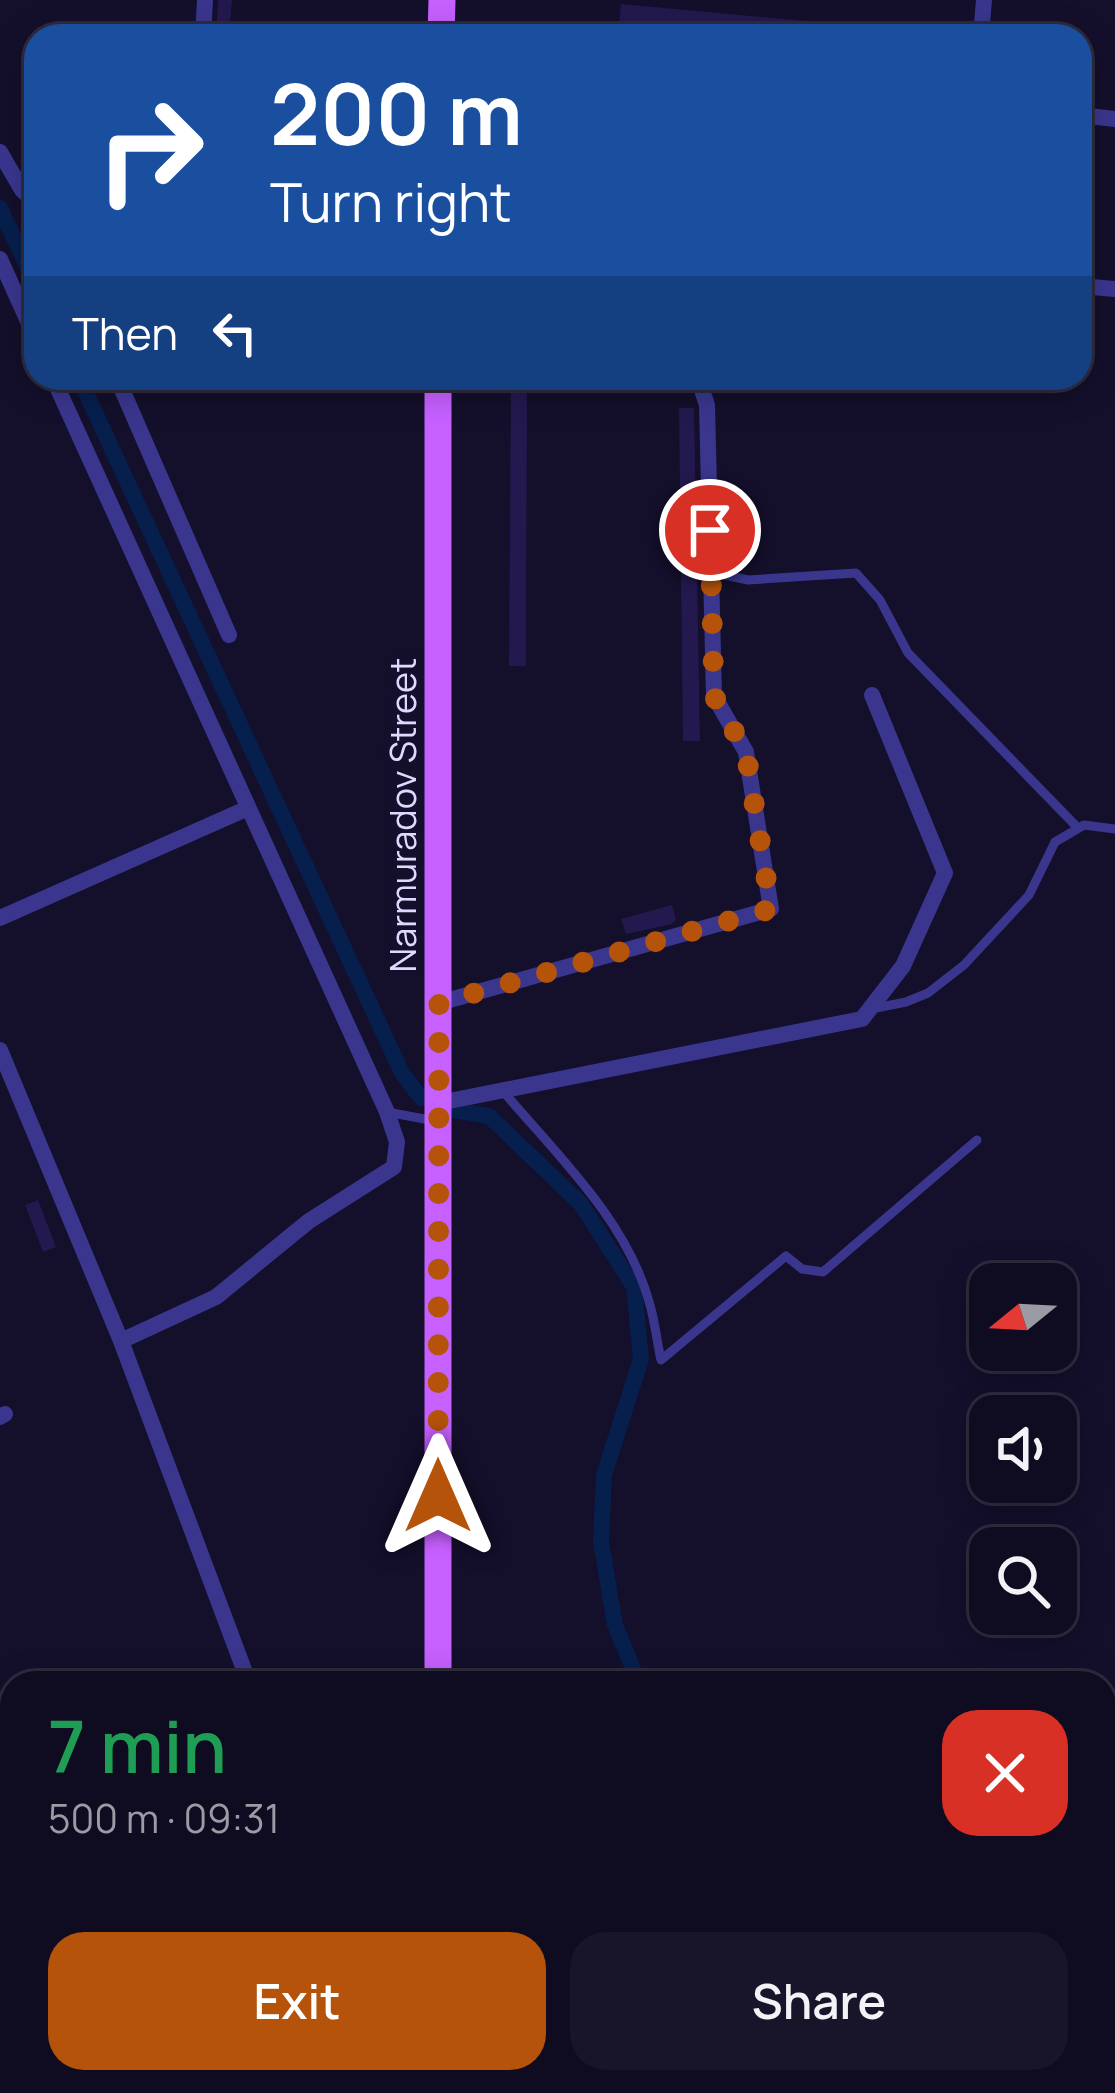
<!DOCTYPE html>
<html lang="en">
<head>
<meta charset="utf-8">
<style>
  body { margin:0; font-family:Manrope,sans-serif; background:#181429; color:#f1f3f6; height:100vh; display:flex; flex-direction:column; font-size:45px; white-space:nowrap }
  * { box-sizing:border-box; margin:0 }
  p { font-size:39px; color:#9b9ba5 }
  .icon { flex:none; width:66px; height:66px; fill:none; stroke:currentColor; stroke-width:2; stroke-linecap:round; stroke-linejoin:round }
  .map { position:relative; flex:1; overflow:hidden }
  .drawer { position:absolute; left:0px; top:1671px; width:1116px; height:423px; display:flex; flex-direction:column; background:#0f0b20; border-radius:36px 36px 0 0; box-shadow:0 6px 30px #0003,0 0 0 3px #2f2b3e }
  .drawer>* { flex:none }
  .top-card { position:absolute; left:24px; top:24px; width:1068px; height:366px; border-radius:36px; box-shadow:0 6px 30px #0003,0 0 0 3px #2f2b3e; background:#1a4fa0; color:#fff; overflow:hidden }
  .needle { width:78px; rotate:252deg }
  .tools { position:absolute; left:969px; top:1263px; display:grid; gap:24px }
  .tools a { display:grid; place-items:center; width:108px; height:108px; border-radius:24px; background:#0f0b20; box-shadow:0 6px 30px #0003,0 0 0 3px #2f2b3e; font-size:60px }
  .pin { position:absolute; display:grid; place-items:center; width:102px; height:102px; color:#fff; margin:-51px; border:6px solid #fff; border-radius:50%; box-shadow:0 3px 12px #0007 }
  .me { position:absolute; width:132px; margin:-66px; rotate:0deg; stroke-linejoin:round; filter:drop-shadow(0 0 9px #0008) }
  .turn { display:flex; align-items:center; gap:42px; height:252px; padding:0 48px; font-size:54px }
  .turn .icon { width:156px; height:156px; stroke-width:2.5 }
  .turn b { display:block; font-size:84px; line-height:102px }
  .then { display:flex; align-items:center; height:114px; padding:0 48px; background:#0003; gap:24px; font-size:45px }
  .round { display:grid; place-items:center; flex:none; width:126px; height:126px; border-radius:36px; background:#181429 }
  .headline { display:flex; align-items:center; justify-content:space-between; height:204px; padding:0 48px }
  h1 { font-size:72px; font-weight:600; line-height:90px; color:#1e9e55 }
  .primary-button { display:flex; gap:24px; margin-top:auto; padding:24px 48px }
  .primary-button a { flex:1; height:138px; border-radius:36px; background:#b45309; color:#fff; font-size:48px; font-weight:600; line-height:138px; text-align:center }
  .primary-button a+a { background:#181429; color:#f1f3f6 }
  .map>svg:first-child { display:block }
</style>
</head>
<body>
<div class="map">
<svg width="1115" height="2093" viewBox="0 0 1115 2093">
  <rect width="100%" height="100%" fill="#140f2b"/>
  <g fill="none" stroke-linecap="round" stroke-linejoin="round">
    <path stroke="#061f4d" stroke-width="16" d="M0,208l36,77
      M79,378l323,695 19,25
      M453,1110l36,6 92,88 53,83 7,72 -37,116 -3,66 14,84 24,58
      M594,2093l5,-11"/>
  </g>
  <path fill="#24194e" d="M218,0h14l-3,36h-13z
    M621,4l248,23 -1,9h-250z
    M511,380h16l-1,286h-17z
    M679,408h15l6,333h-17z
    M672,905l4,14 -4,5 -46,10 -5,-15z
    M38,1200l18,47 -13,5 -18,-47z"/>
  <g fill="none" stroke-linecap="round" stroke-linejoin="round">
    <path stroke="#3a368e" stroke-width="9" d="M711,572l37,8 108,-7 24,27 28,53 170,175
      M871,1009l35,-7 22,-9 36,-28 65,-70 26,-53 29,-17 31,4
      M502,1090c54,64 126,131 148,215 5,17 7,37 11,55l125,-104 16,13 21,3 154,-132
      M387,1112l48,9"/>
    <path stroke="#3a368e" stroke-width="16" d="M203,36l2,-36
      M981,36l3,-36
      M1080,115l35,4
      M0,152l22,38 14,13
      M0,259l36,80
      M1080,286l35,3
      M53,378l334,734 10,30 -3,25 -85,54 -93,76 -95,44
      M117,378l112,257
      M0,918l246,-109
      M439,1003l332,-94 -25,-157 -32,-56 -7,-291 -9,-27
      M0,1050l121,291 128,342
      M439,1103l423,-84 41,-53 42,-93 -73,-178
      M0,1417l5,-3
      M311,2093l27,-11"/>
    <path stroke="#c660ff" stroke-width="27" d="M441,36l1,-36
      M438,378v1305
      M445,2082v11"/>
  </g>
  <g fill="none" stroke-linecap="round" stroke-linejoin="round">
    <path stroke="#b45309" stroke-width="21" stroke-dasharray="0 37.8" d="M438,1496l1,-493 332,-94 -25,-157 -32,-56 -4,-166"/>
  </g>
  <g text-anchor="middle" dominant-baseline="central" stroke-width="12" stroke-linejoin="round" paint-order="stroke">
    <g font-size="36" fill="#ded9ff" stroke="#140f2b">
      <text transform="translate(402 815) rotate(-90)">Narmuradov Street</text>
    </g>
  </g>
</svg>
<div class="tools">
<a><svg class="needle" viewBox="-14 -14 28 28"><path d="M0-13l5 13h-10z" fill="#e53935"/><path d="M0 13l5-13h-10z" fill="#9b9ba5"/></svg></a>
<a><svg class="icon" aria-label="sound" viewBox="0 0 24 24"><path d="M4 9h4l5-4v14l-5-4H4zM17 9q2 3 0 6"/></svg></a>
<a><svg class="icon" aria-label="search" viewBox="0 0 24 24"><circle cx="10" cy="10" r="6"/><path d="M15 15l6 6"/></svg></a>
</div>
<div class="pin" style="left:710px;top:530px;background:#d93025"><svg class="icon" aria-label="arrive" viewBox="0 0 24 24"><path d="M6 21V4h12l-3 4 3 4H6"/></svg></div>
<svg class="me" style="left:438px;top:1496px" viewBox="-20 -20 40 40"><path d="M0-17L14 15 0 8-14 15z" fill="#b45309" stroke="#fff" stroke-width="4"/></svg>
<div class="top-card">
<div class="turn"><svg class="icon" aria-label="right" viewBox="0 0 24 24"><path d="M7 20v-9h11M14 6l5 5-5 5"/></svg><div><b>200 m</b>Turn right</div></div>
<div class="then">Then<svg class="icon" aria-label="left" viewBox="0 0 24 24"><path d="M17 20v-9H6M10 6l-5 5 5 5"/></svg></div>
</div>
<section class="drawer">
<div class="headline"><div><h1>7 min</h1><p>500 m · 09:31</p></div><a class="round" style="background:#d93025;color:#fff"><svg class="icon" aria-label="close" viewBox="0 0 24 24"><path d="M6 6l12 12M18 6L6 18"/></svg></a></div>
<div class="primary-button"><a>Exit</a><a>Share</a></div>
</section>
</div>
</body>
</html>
